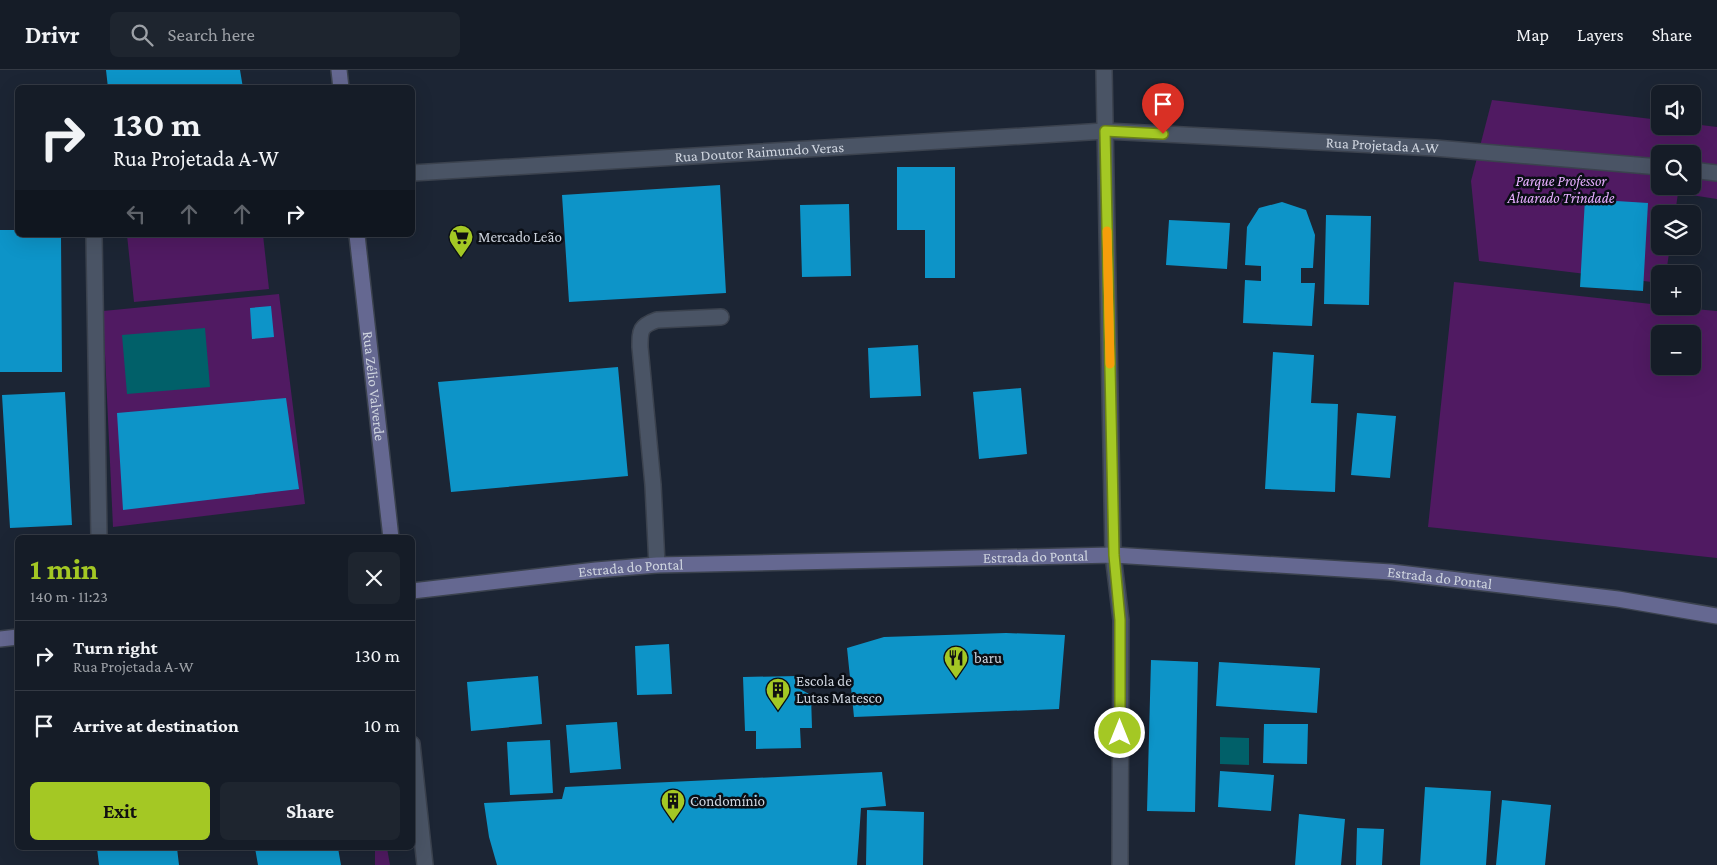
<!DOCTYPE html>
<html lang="en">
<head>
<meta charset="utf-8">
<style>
  body { margin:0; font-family:"Crimson Pro",serif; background:#1e252f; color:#f1f3f6; height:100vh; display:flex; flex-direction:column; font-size:19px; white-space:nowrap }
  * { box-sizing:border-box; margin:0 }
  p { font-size:16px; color:#9da1a7 }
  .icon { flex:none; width:28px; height:28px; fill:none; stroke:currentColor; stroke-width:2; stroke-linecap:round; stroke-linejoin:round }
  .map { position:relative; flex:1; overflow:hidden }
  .drawer { position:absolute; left:15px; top:465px; width:400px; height:315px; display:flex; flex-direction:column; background:#151c27; border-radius:8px; box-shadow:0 5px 20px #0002,0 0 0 1px #343a44 }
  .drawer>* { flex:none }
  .hud { position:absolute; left:15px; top:15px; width:400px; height:152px; border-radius:8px; box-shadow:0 5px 20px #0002,0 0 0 1px #343a44; background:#151c27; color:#f1f3f6; overflow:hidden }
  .tools { position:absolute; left:1651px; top:15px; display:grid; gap:10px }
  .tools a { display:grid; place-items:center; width:50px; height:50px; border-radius:8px; background:#151c27; box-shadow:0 5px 20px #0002,0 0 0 1px #343a44; font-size:25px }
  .pin { position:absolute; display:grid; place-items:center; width:42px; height:42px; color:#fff; margin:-51px -21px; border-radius:50% 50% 50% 0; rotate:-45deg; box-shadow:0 0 5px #0007 }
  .pin .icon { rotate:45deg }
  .me { position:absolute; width:55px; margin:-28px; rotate:0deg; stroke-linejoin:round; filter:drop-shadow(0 0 4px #0008) }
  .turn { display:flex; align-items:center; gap:18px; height:105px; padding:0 15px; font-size:22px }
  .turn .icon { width:65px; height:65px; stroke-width:2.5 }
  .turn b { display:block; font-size:35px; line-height:42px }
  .lanes { display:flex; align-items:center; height:48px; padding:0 15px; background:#0003; justify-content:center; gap:25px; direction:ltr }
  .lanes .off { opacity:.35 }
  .round { display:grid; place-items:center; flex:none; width:52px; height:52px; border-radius:8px; background:#1e252f }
  .headline { display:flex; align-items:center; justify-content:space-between; height:85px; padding:0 15px }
  h1 { font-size:30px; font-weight:700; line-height:38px; color:#a4c824 }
  .cta { display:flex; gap:10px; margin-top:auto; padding:10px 15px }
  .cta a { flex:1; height:58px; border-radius:8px; background:#a4c824; color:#111; font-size:20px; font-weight:700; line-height:58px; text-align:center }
  .cta a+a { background:#1e252f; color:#f1f3f6 }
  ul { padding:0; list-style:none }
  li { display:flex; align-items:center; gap:15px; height:70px; padding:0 15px; border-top:1px solid #343a44 }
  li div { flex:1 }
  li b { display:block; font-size:19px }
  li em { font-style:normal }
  header { display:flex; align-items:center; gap:30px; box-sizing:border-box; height:70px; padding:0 25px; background:#151c27; border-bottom:1px solid #343a44 }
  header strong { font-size:24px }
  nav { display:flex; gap:28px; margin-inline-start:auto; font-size:18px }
  .search { width:350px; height:45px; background:#1e252f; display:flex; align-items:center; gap:12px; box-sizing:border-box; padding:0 18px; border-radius:8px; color:#9da1a7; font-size:19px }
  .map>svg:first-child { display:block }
</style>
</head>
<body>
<header>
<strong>Drivr</strong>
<div class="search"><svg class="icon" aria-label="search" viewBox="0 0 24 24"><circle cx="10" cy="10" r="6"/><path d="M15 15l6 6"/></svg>Search here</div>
<nav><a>Map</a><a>Layers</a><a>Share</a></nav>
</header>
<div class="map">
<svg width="1717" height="795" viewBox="0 0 1717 795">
  <rect width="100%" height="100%" fill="#1c2534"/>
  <path fill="#501a62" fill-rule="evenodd" d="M1492,30l168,20v6h32l1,-2 24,3v72l-39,-6 -3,21h-15v32h10l-4,28h-6v9l-181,-22 -8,-80zM1660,84h32v32h-32z
    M127,165h136l6,54 -135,13z
    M1454,212l206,23v1l57,5v247l-289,-31zM1660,264h32v32h-32z
    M279,224l26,210 -192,23 -10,-216z
    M375,778h12l3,17h-15z"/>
  <path fill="#016069" d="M205,258l5,59 -83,7 -5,-59z
    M1220,667l29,1v27l-29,-1z"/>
  <path fill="#0d94c8" d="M106,0h134l3,18h-135z
    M897,97h58v111h-30v-48h-28z
    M720,115l6,108 -157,9 -7,-107z
    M1585,129l63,4 -5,88 -63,-4z
    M1282,132l24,8 9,25 -2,33h-12v15h14l-3,43 -69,-3 2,-43 16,1v-15l-16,-1 2,-38 12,-19z
    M849,134l2,72 -49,1 -2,-72z
    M1326,145l45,1 -2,89 -45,-1z
    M1169,150l61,3 -3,46 -61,-4z
    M0,160h18v5h43l1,137h-62z
    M271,236l3,31 -22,2 -2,-31z
    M918,275l3,51 -51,2 -2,-50z
    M1273,282l41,3 -3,48 27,1 -3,88 -70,-3z
    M618,297l10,109 -177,16 -13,-110z
    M1021,318l6,66 -48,5 -6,-67z
    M65,322l7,133 -62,3 -8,-133z
    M286,328l13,91 -176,21 -6,-97z
    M1357,343l39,3 -6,62 -39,-3z
    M1006,563l59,2 -6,74 -205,8 -7,-69 37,-11z
    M669,574l3,50 -35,1 -2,-49z
    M1151,590l47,2 -3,150 -48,-1z
    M1219,592l101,6 -3,45 -101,-7z
    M538,606l4,48 -71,7 -4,-49z
    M797,606l1,12 13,7 1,33h-12l1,20 -45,1v-18h-11l-2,-54z
    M617,652l4,47 -51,4 -4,-48z
    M1264,654h44l-1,40 -44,-1z
    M550,670l3,53 -43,2 -3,-53z
    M1220,701l54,4 -3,36 -53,-4z
    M882,702l4,34 -25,2 -4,57h-360l-8,-28 -5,-34 78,-4 3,-12z
    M1425,717l66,4 -5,74h-66z
    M1502,730l49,5 -6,60h-49z
    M867,740l57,2 -1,53h-57z
    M1299,744l46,5 -4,46h-46z
    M1357,758l27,1 -2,36h-26z
    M97,778h80l2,17h-80z
    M255,778h83l3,17h-83z"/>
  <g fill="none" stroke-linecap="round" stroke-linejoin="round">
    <defs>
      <path id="lane" d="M94,165l5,303
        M657,495l-4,-80 -13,-138c0,-17 0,-21 17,-27l64,-3"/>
      <g id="street">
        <path d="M1104,0l9,485 8,65 -1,245"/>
        <path d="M1692,100l25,3"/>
        <path id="s1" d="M412,103l693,-42 330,17 225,19"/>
        <path d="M412,674l13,121"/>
      </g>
      <g id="secondary">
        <path d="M339,0l2,18"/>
        <path id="s2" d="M357,165l34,303"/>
        <path id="s3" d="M412,521l184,-21 61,-5 456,-10 278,17 227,27 99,17"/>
        <path d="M0,569l18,-2"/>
      </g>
    </defs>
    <use href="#lane" stroke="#3b424e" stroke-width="18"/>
    <use href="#street" stroke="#3b424e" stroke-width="18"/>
    <use href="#secondary" stroke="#3b424e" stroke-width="18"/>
    <use href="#lane" stroke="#4a5465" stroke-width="15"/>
    <use href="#street" stroke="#4a5465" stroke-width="15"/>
    <use href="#secondary" stroke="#656891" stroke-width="15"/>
  </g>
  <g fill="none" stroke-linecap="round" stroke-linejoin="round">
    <defs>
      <path id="route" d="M1120,663v-113l-6,-65 -9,-424 58,3"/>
    </defs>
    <use href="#route" stroke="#6b8217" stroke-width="12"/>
    <use href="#route" stroke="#a4c824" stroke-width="9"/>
    <path stroke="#f59e0b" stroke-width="9" d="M1107,161l3,133"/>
  </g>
  <defs>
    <symbol id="supermarket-pin" viewBox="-11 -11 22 30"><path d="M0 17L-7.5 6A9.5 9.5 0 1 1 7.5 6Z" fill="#a4c824" stroke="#0a0e15"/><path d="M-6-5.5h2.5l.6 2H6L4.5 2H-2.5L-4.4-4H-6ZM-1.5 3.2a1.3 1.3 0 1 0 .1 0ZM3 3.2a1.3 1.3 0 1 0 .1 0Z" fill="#111"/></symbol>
    <symbol id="restaurant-pin" viewBox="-11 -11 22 30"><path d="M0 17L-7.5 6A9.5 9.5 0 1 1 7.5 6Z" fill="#a4c824" stroke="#0a0e15"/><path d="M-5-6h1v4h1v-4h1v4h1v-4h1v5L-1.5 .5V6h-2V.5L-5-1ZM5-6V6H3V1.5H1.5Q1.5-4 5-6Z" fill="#111"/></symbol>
    <symbol id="building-pin" viewBox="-11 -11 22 30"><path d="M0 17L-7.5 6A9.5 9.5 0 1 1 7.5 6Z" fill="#a4c824" stroke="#0a0e15"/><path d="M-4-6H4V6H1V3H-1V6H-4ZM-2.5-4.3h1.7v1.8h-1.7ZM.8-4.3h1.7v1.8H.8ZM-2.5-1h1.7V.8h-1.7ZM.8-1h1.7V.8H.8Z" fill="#111"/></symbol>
  </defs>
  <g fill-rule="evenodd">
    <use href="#supermarket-pin" x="447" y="153" width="28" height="38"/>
    <use href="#restaurant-pin" x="942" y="574" width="28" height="38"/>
    <use href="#building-pin" x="764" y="606" width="28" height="38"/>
    <use href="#building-pin" x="659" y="717" width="28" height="38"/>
  </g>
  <g text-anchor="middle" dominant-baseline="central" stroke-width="5" stroke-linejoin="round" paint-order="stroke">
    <g font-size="15" fill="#cfd5df" stroke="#0a0e15">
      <text stroke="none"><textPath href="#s1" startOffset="972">Rua Projetada A-W</textPath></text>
      <text stroke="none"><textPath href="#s1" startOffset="348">Rua Doutor Raimundo Veras</textPath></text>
      <text stroke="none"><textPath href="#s2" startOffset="152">Rua Zélio Valverde</textPath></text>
      <text stroke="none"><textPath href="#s3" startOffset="625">Estrada do Pontal</textPath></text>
      <text stroke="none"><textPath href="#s3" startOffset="220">Estrada do Pontal</textPath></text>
      <text stroke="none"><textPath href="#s3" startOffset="1030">Estrada do Pontal</textPath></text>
    </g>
    <g font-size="15" font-style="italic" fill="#e7aeff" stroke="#0a0e15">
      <text x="1561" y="111">Parque Professor<tspan x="1561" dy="17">Aluarado Trindade</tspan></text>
    </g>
    <g font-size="15" fill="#cfd5df" stroke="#0a0e15" text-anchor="start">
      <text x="478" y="167">Mercado Leão</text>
      <text x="974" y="588">baru</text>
      <text x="796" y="611">Escola de<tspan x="796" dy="17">Lutas Matesco</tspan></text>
      <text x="690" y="731">Condomínio</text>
    </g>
  </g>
</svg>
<div class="tools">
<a><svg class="icon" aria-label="sound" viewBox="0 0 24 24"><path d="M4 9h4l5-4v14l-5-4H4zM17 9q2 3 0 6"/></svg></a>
<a><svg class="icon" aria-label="search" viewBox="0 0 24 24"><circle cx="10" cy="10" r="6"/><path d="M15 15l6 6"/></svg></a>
<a><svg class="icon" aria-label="layers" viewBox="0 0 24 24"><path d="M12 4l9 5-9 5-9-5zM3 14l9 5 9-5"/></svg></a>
<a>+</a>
<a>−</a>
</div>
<div class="pin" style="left:1163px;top:64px;background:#d93025"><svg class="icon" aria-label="arrive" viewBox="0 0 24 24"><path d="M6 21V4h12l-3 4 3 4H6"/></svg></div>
<svg class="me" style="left:1120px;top:663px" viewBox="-20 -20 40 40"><circle r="17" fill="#a4c824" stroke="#fff" stroke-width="3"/><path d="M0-11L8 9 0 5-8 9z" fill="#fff"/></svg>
<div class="hud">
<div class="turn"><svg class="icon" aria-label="right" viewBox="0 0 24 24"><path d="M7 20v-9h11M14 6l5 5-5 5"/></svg><div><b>130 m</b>Rua Projetada A-W</div></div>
<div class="lanes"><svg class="icon off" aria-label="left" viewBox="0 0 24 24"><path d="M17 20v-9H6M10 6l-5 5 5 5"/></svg><svg class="icon off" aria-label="ahead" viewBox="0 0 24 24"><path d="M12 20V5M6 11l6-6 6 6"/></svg><svg class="icon off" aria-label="ahead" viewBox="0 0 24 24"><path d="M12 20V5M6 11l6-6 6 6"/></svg><svg class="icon" aria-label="right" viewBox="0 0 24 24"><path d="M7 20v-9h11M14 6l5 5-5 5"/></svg></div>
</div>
<section class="drawer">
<div class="headline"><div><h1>1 min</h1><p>140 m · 11:23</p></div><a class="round"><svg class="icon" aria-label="close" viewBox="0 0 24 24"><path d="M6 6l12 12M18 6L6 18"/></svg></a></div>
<ul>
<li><svg class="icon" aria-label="right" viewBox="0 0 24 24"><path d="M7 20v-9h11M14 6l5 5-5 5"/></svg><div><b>Turn right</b><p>Rua Projetada A-W</p></div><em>130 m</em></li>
<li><svg class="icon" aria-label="arrive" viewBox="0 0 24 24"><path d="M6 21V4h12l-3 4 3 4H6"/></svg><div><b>Arrive at destination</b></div><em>10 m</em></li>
</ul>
<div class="cta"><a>Exit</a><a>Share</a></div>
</section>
</div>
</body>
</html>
